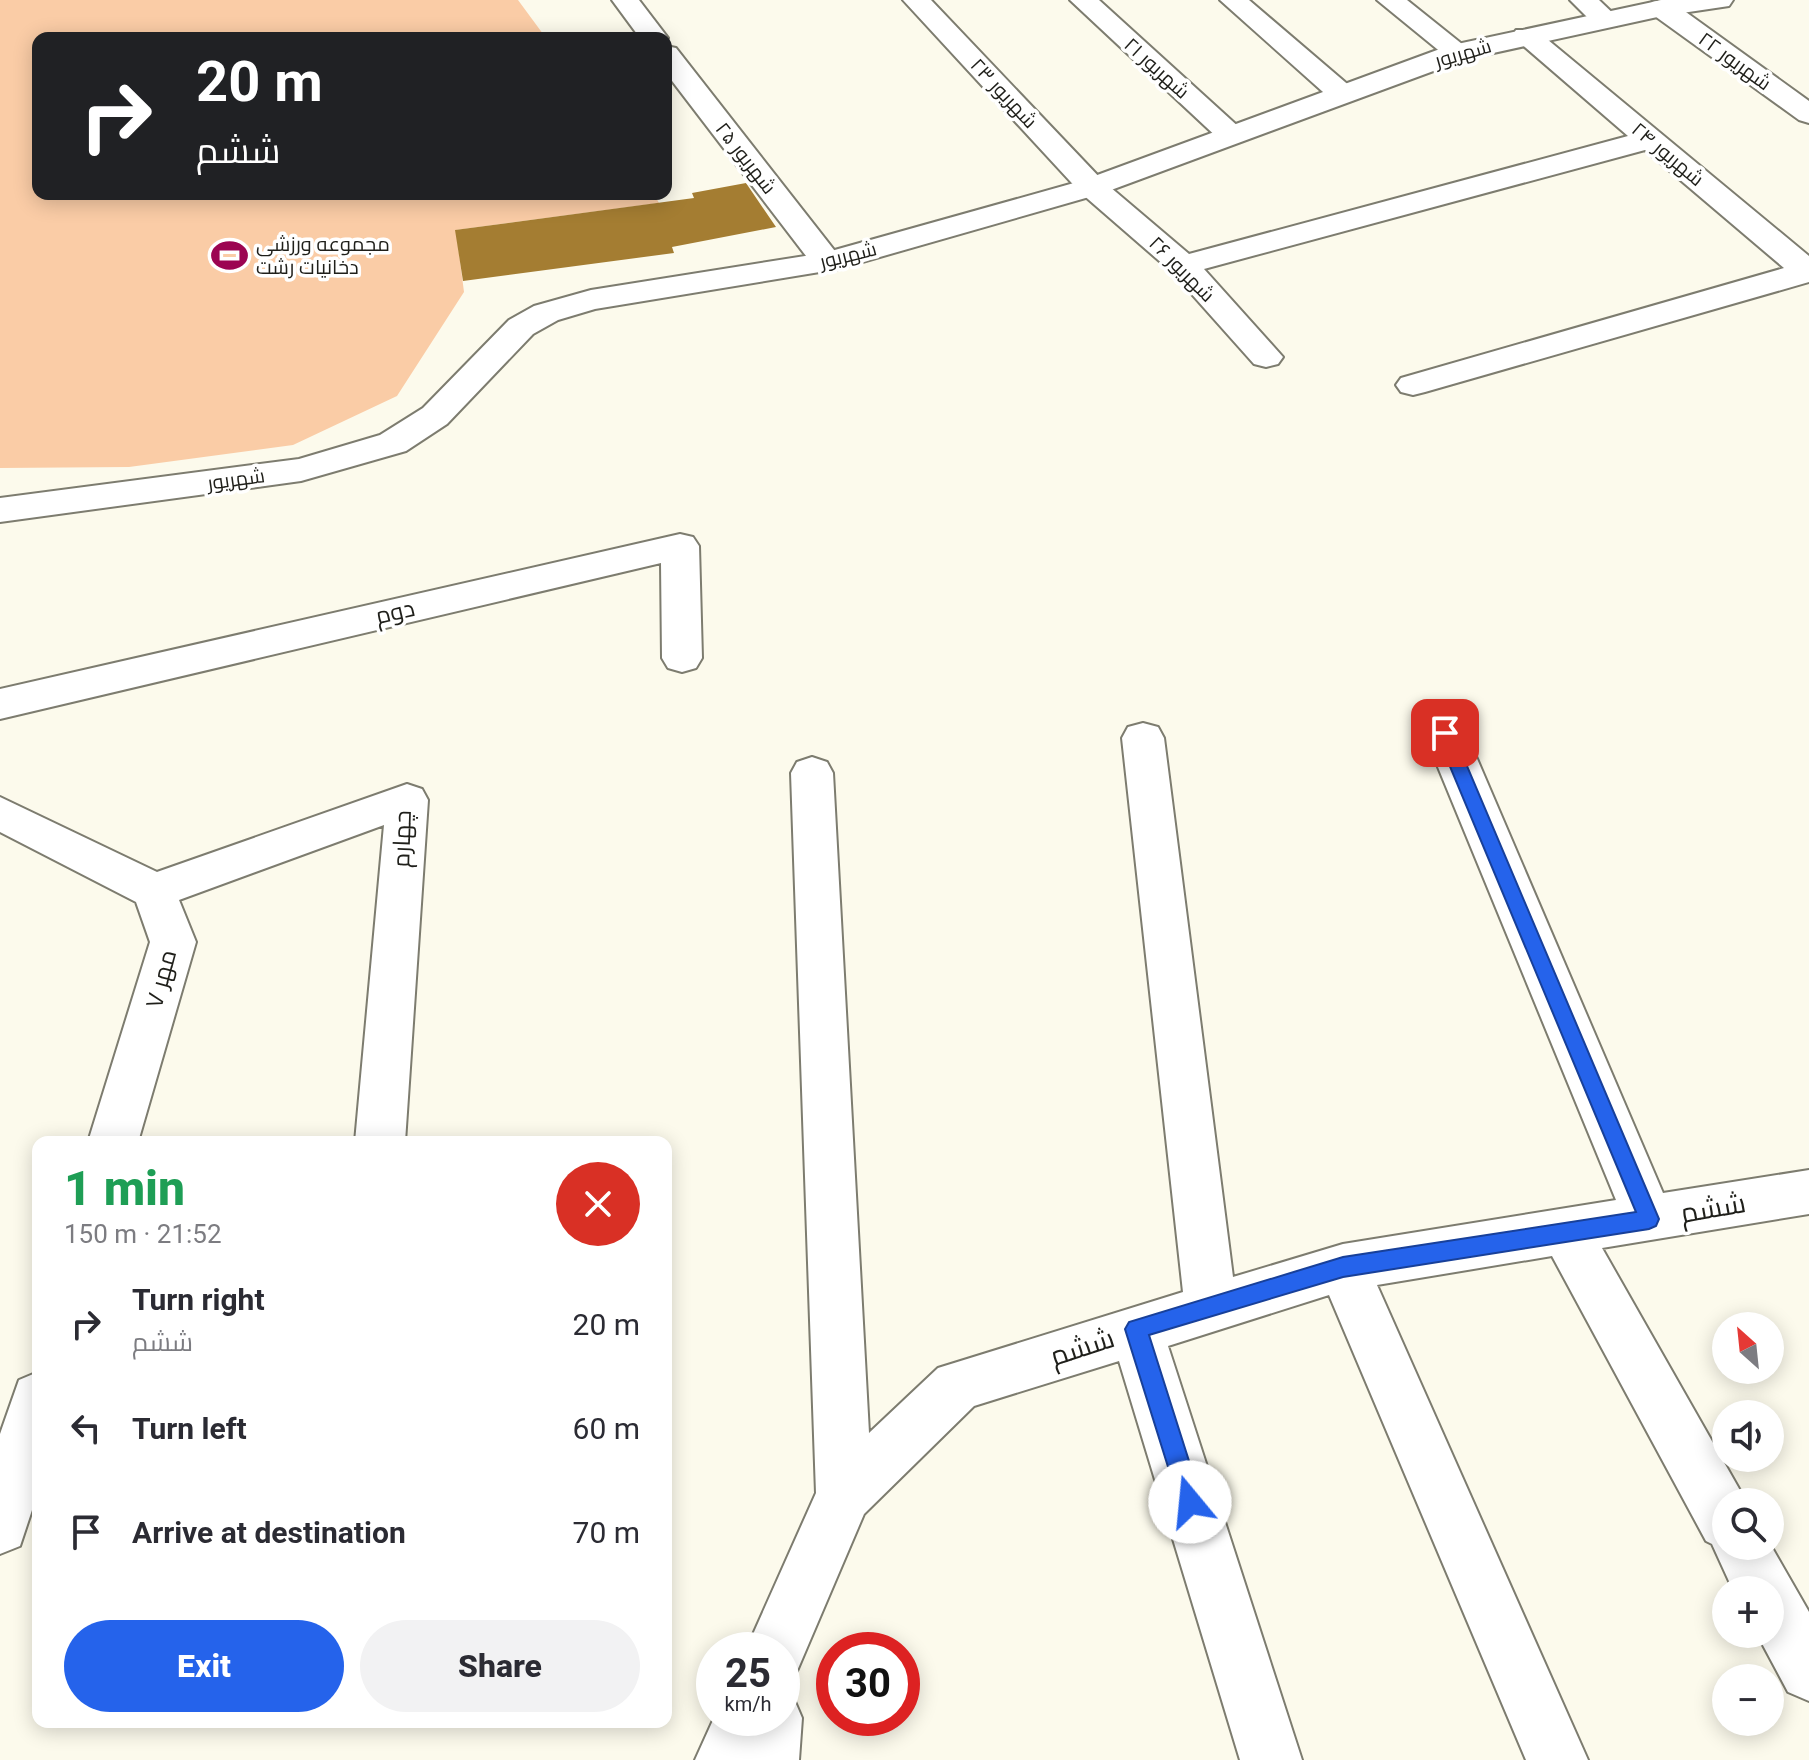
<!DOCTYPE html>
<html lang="en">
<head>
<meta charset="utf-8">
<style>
  body { margin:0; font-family:Roboto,Cairo,sans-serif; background:#f2f2f3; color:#2b2b33; height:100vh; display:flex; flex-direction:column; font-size:30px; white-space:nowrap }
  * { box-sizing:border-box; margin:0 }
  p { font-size:26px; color:#7c7c81 }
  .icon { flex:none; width:44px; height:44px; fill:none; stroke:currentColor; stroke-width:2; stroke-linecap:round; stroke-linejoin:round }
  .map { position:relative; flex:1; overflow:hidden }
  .details { position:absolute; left:32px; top:1136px; width:640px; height:592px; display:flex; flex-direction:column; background:#fff; border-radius:16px; box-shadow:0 4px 20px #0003 }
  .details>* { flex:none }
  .top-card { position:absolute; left:32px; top:32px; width:640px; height:168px; border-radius:16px; box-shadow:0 4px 20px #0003; background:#202124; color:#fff; overflow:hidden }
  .needle { width:52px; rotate:333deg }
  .tools { position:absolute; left:1712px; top:1312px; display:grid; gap:16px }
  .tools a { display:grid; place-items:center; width:72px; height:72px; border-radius:50%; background:#fff; box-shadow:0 4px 20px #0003; font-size:40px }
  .speed { position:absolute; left:696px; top:1632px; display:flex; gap:16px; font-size:40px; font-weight:700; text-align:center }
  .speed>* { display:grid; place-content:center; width:104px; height:104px; border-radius:50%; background:#fff; box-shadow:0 4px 20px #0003; line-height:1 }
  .speed small { font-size:20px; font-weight:400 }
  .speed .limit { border:12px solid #d22; background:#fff; color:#111 }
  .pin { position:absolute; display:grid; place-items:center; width:68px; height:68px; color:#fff; margin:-34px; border-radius:16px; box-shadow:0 4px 12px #0006 }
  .me { position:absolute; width:88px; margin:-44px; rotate:343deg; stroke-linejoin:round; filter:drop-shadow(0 0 6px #0008) }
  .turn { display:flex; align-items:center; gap:28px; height:168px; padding:0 32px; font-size:36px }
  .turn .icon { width:104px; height:104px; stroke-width:2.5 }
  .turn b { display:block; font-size:56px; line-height:68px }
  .round { display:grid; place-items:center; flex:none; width:84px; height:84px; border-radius:42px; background:#f2f2f3 }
  .head { display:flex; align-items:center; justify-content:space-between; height:136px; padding:0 32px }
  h1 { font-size:48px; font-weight:800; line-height:60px; color:#1e9e55 }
  .primary-button { display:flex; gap:16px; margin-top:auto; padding:16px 32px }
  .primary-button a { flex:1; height:92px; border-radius:48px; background:#2563eb; color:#fff; font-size:32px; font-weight:800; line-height:92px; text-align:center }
  .primary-button a+a { background:#f2f2f3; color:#2b2b33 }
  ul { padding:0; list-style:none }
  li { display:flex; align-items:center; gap:24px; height:104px; padding:0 32px }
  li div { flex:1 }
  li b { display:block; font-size:30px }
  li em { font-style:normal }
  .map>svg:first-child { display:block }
</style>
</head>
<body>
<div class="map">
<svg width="1809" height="1760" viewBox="0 0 1809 1760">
  <rect width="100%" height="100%" fill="#fcfaec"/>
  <path fill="#facca6" d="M0,0h518l28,38h-508v156h616l5,9 -203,27 8,62 -67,104 -104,49 -164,22 -129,1z"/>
  <path fill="#a47d32" d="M746,183l30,44 -104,20 2,6 -211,28 -8,-51 239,-32 -2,-5z"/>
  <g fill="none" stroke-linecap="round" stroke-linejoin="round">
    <defs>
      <path id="minor" d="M612,0h27l29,38 -2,3 -26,-3z
        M903,0h28l172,181 86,73 439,-118 -116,-100 4,-6h20l273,226v26l-384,110 -12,3 -12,-3 -5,-7 5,-7 383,-110 -139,-118 -441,119 79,88 -5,7 -12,3 -12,-3 -82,-92 -91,-79z
        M1070,0h29l142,129 5,6 -5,6h-20z
        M1220,0h29l103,88 4,6 -4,6h-20z
        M1377,0h30l65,52 -4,6h-20z
        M1570,0h29l21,20 -4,6h-20z
        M1662,0l10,2 137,99v22l-10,-3 -147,-106 -3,-6 3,-6z
        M666,46l10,2 162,207 5,7 -5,7 -11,3 -11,-3 -150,-196z
        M680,534l13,3 6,9 3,112 -6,10 -14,4 -14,-4 -6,-10 -1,-95 -661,156v-30z
        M1445,718l15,4 6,11 197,460 146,-23v44l-207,34 144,253 -20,1v44l44,-2 39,68v89l-21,-9 -31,-58h13v-44h-37l-21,-46 -6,-3 -154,-285 -175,29 211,475h-62l-197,-465 -161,51 134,414h-62l-121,-399 -145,45 -110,108 -67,157 -15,6v-27h-36l70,-157 -25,-720 6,-11 15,-5 15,5 6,11 36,660 69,-65 245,-76 -61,-554 6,-11 15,-4 15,4 6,11 69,539 110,-33 273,-44 -192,-467 6,-11z
        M407,784l15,5 6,11 -23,342h-50l29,-317 -205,75 17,42 -58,200h-50l62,-200 -14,-40 -136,-70v-35l157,75z
        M38,1372v120l-18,54 -20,8v-120l19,-54z
        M782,1692l11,5 9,21 -3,42h-104l19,-42h68z"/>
      <path id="tertiary" d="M1662,0h71l-4,6 -67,10 -196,43 -363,134 -265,76 -243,40 -37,11 -25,14 -86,90 -41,27 -105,30 -301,41v-24l299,-39 81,-24 43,-27 86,-88 25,-14 57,-16 233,-37 257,-72 367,-135z"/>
    </defs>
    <use href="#minor" stroke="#7d7c6f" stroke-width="4"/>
    <use href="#tertiary" stroke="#7d7c6f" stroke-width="4"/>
    <use href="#minor" fill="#fff" fill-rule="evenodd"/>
    <use href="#tertiary" fill="#fff" fill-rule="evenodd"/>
  </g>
  <path fill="#2563eb" stroke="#184099" stroke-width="2" d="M1445,727l8,6 206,486 -3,7 -7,3 -306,48 -194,58 53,167 -4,8 -8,3 -8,-3 -3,-8 -54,-173 4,-7 214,-65 293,-45 -200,-479z"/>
  <defs>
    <symbol id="stadium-bare" viewBox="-9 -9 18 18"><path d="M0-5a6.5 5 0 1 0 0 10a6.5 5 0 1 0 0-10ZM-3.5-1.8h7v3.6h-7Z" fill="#9c0552" stroke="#fff" stroke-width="2.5" paint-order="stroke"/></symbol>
  </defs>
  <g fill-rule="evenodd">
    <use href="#stadium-bare" x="204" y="230" width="51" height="51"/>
  </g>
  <g text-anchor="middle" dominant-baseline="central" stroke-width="7" stroke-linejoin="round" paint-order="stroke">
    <g font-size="20" fill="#1f1f1a" stroke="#fff">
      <text transform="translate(1463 53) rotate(-16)">شهریور</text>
      <text transform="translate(1735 61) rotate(36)">شهریور ۲۲</text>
      <text transform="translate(1157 68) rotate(42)">شهریور ۲۱</text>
      <text transform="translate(1004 93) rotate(47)">شهریور ۲۳</text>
      <text transform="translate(1668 154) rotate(40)">شهریور ۲۴</text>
      <text transform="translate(746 158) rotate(52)">شهریور ۲۵</text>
      <text transform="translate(848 255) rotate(-14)">شهریور</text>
      <text transform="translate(1182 269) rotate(45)">شهریور ۲۶</text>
      <text transform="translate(236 479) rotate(-8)">شهریور</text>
    </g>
    <g font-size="20" fill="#1f1f1a" stroke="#fff" text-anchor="start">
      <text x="256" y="244">مجموعه ورزشی<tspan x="256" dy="23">دخانیات رشت</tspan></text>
    </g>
    <g font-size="24" fill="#1f1f1a" stroke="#fff">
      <text transform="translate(395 612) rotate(-13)">دوم</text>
      <text transform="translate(402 839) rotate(-88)">چهارم</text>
      <text transform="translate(161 979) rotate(-75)">مهر ۷</text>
    </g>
    <g font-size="28" fill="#1f1f1a" stroke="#fff">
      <text transform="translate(1713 1208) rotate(-10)">ششم</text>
      <text transform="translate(1082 1347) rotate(-18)">ششم</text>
    </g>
  </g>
</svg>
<div class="tools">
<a><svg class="needle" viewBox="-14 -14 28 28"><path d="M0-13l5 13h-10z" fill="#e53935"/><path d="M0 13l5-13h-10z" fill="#7c7c81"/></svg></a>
<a><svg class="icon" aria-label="sound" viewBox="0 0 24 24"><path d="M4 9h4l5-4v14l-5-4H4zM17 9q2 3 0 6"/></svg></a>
<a><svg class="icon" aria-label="search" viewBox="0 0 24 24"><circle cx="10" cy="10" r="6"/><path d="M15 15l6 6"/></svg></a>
<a>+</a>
<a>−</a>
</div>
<div class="speed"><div>25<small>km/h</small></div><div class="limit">30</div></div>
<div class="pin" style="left:1445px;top:733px;background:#d93025"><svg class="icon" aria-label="arrive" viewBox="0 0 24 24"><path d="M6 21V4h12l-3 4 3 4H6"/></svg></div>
<svg class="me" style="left:1190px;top:1502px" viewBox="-20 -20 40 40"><circle r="19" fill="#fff"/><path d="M0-13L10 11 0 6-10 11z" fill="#2563eb"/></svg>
<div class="top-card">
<div class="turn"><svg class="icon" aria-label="right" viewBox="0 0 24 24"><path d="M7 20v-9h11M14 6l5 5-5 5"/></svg><div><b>20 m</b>ششم</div></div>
</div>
<section class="details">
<div class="head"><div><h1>1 min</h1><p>150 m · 21:52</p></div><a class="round" style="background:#d93025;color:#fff"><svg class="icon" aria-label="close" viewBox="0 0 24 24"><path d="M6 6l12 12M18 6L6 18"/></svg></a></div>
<ul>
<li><svg class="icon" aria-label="right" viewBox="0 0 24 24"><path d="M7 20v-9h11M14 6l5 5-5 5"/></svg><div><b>Turn right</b><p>ششم</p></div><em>20 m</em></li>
<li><svg class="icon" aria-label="left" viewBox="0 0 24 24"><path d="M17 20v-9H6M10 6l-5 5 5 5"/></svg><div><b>Turn left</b></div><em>60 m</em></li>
<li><svg class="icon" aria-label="arrive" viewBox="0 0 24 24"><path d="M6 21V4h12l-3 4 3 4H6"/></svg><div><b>Arrive at destination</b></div><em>70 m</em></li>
</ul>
<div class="primary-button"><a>Exit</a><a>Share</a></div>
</section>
</div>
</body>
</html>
